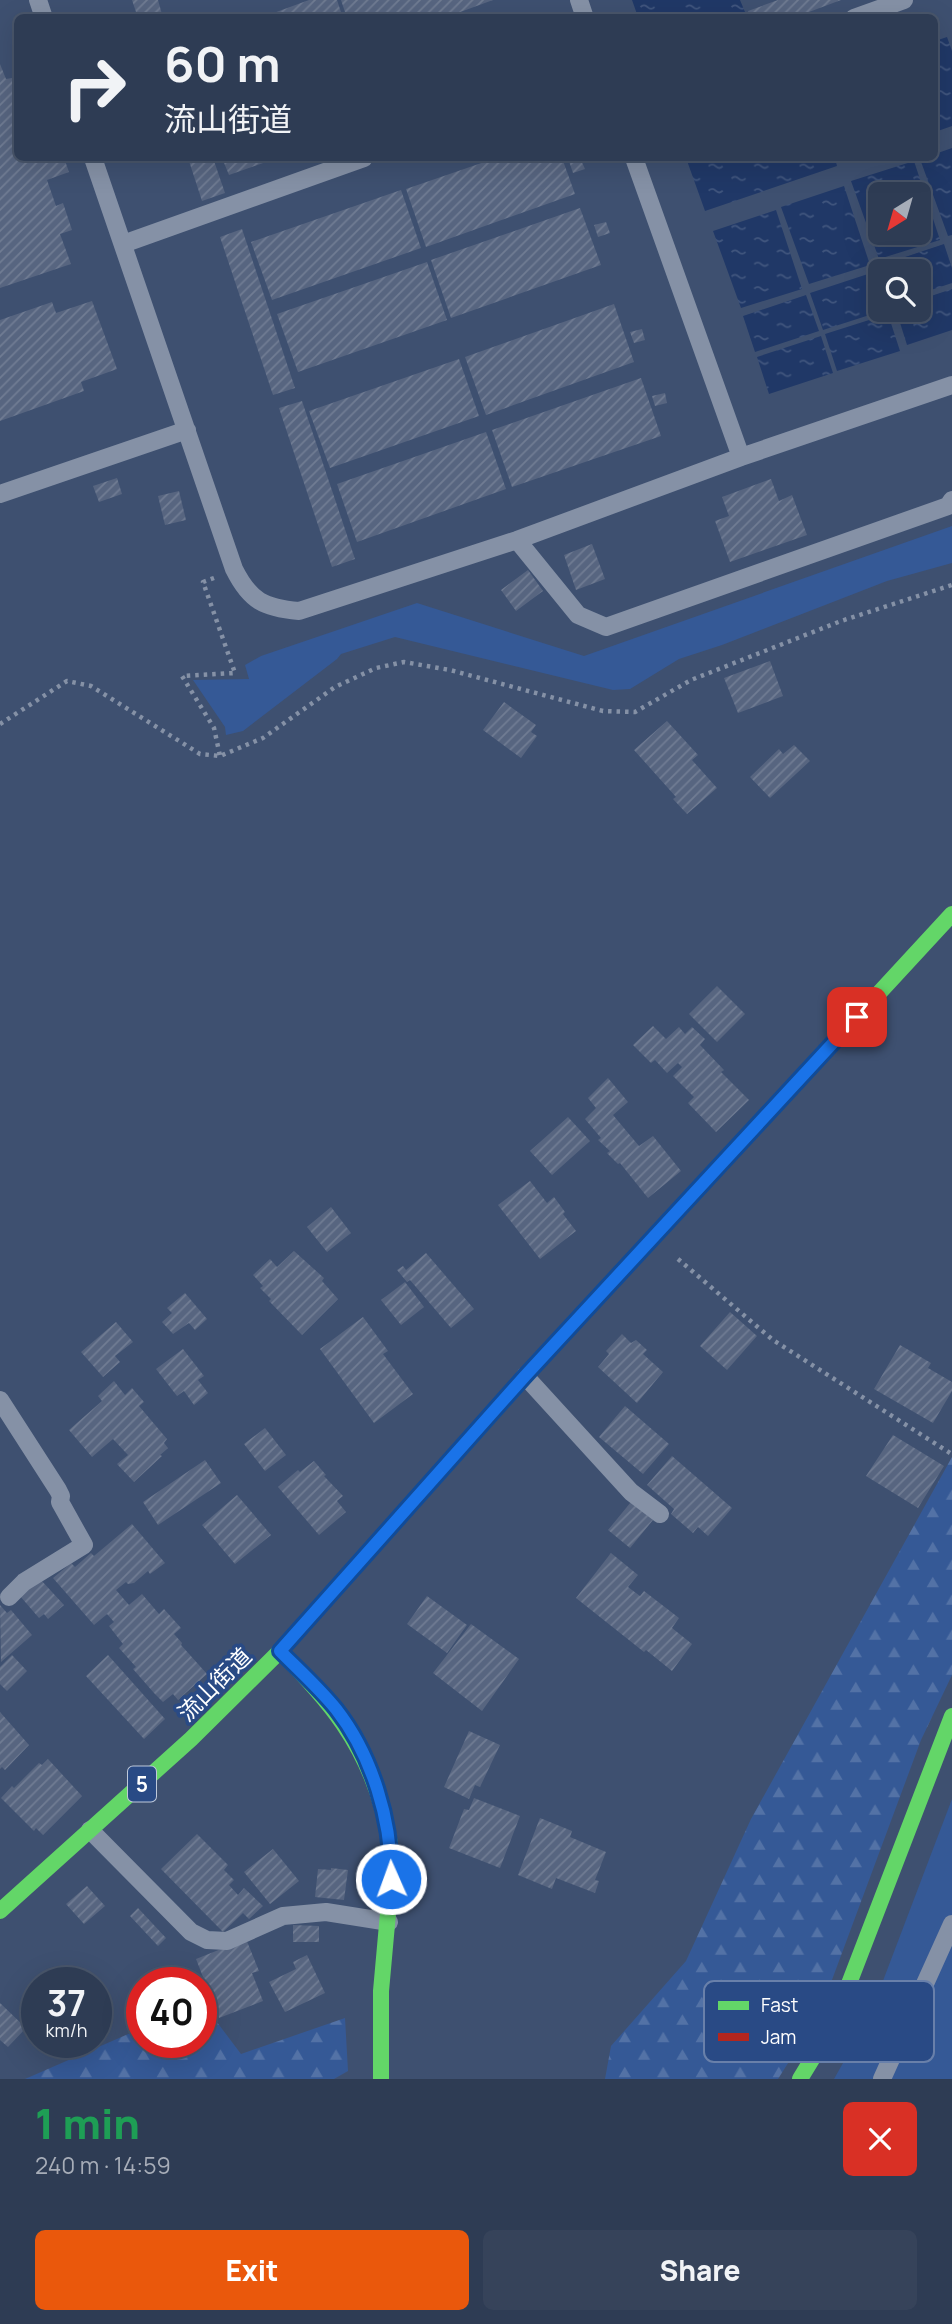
<!DOCTYPE html>
<html lang="en">
<head>
<meta charset="utf-8">
<style>
  body { margin:0; font-family:Manrope,"Noto Sans JP",sans-serif; background:#36435a; color:#f1f3f6; height:100vh; display:flex; flex-direction:column; font-size:26px; white-space:nowrap }
  * { box-sizing:border-box; margin:0 }
  p { font-size:23px; color:#a7adb8 }
  .icon { flex:none; width:38px; height:38px; fill:none; stroke:currentColor; stroke-width:2; stroke-linecap:round; stroke-linejoin:round }
  .map { position:relative; height:2079px; overflow:hidden }
  .drawer { display:flex; flex-direction:column; background:#2e3c54; flex:1 }
  .drawer>* { flex:none }
  .banner { position:absolute; left:14px; top:14px; width:924px; height:147px; border-radius:10px; box-shadow:0 7px 28px #0002,0 0 0 2px #49566b; background:#2e3c54; color:#f1f3f6; overflow:hidden }
  .needle { width:46px; rotate:217deg }
  .fabs { position:absolute; left:868px; top:182px; display:grid; gap:14px }
  .fabs a { display:grid; place-items:center; width:63px; height:63px; border-radius:10px; background:#2e3c54; box-shadow:0 7px 28px #0002,0 0 0 2px #49566b; font-size:35px }
  .speed { position:absolute; left:21px; top:1967px; display:flex; gap:14px; font-size:35px; font-weight:700; text-align:center }
  .speed>* { display:grid; place-content:center; width:91px; height:91px; border-radius:50%; background:#2e3c54; box-shadow:0 7px 28px #0002,0 0 0 2px #49566b; line-height:1 }
  .speed small { font-size:18px; font-weight:400 }
  .speed .limit { border:10px solid #d22; background:#fff; color:#111 }
  .pin { position:absolute; display:grid; place-items:center; width:60px; height:60px; color:#fff; margin:-30px; border-radius:14px; box-shadow:0 4px 10px #0006 }
  .me { position:absolute; width:77px; margin:-38px; rotate:358deg; stroke-linejoin:round; filter:drop-shadow(0 0 5px #0008) }
  .turn { display:flex; align-items:center; gap:24px; height:147px; padding:0 35px; font-size:32px }
  .turn .icon { width:91px; height:91px; stroke-width:2.5 }
  .turn b { display:block; font-size:49px; line-height:60px }
  .round { display:grid; place-items:center; flex:none; width:74px; height:74px; border-radius:10px; background:#36435a }
  .headline { display:flex; align-items:center; justify-content:space-between; height:119px; padding:0 35px }
  h1 { font-size:42px; font-weight:800; line-height:52px; color:#1e9e55 }
  .cta { display:flex; gap:14px; margin-top:auto; padding:14px 35px }
  .cta a { flex:1; height:80px; border-radius:10px; background:#ea580c; color:#fff; font-size:28px; font-weight:800; line-height:80px; text-align:center }
  .cta a+a { background:#36435a; color:#f1f3f6 }
  .map>svg:first-child { display:block }
</style>
</head>
<body>
<div class="map">
<svg width="952" height="2079" viewBox="0 0 952 2079">
  <defs>
    <pattern id="forest-firs" width="22" height="20" patternUnits="userSpaceOnUse" patternTransform="scale(1.75)"><rect width="22" height="20" fill="#355996"/><path d="M5 1l3.5 6h-7zM16 11l3.5 6h-7z" fill="#5372a6"/></pattern>
    <pattern id="water-ripples" width="26" height="14" patternUnits="userSpaceOnUse" patternTransform="scale(1.75)"><rect width="26" height="14" fill="#203867"/><path d="M2 4q2-2 4 0t4 0M15 11q2-2 4 0t4 0" fill="none" stroke="#41567e"/></pattern>
    <pattern id="building-hatch" width="6" height="6" patternUnits="userSpaceOnUse" patternTransform="scale(1.75)"><rect width="6" height="6" fill="#576580"/><path d="M-1 1l2-2M0 6l6-6M5 7l2-2" fill="none" stroke="#707c93"/></pattern>
  </defs>
  <rect width="100%" height="100%" fill="#3e5070"/>
  <path fill="#355996" d="M952,526v37l-65,18 -165,64 -43,14 -49,30 -17,1 -218,-53 -54,17 -4,5 -94,72 -17,4 -1,-8 -32,-47 56,-1 -4,-14 16,-9 156,-53 167,53z
    M952,1799v280h-118l36,-64z"/>
  <path fill="url(#forest-firs)" d="M952,1457v218l-31,65 -95,256 -12,26 -36,57h-173l6,-33 75,-85 65,-142z
    M201,2001l40,53 104,-36 3,53 -14,8h-309l117,-51v14h59z"/>
  <path fill="url(#water-ripples)" fill-rule="evenodd" d="M632,0h108l5,12 -17,6 -90,-1z
    M947,37l5,14v75l-17,6v-91z
    M952,148v87l-4,1 -28,-77 14,-1 1,-4z
    M686,158h149l2,8 -132,45z
    M914,161l26,79 -61,19 -28,-78zM880,194h39v39h-39z
    M844,186l26,79 -61,19 -28,-77z
    M776,210l26,79 -61,19 -28,-77z
    M944,244l8,24v15l-33,11v-23h-36l-2,-6z
    M874,272l6,19v19h5l-62,20 -13,-37z
    M952,289v41l-45,15 -11,-35h23v-10z
    M806,295l13,36 -64,21 -12,-36z
    M888,314l12,37 -63,20 -12,-37z
    M821,336l12,37 -64,21 -12,-37z"/>
  <path fill="url(#building-hatch)" d="M132,0h26l5,18h-25z
    M309,0h28l6,18h-83z
    M341,0h152l-49,18h-97z
    M778,0h63l-48,18h-43l-2,-7z
    M0,64l6,15 6,-1 6,16v3l-5,1 5,15v45h46l5,14 -22,8 9,26 7,-3 9,27 -12,4 11,30 -71,24z
    M188,158h25l12,35 -23,8z
    M222,158h55l-48,17z
    M496,158h66l13,36 -149,53 -20,-58z
    M580,158l5,11 -12,4 -4,-12z
    M401,190l20,58 -149,52 -21,-58z
    M580,208l21,57 -150,53 -20,-58z
    M606,222l4,11 -12,4 -4,-12z
    M242,229l53,159 -22,7 -53,-158z
    M427,262l20,58 -149,52 -21,-58z
    M92,301l25,68 -36,13 3,9 -84,30v-101l52,-18 4,11z
    M614,304l20,58 -148,53 -21,-58z
    M642,329l3,11 -11,3 -4,-11z
    M459,359l20,57 -149,52 -21,-57z
    M641,378l20,58 -149,51 -20,-57z
    M665,393l2,10 -12,3 -3,-10z
    M302,401l53,158 -23,8 -53,-159z
    M486,432l20,57 -149,53 -20,-58z
    M117,478l5,16 -23,8 -6,-16z
    M771,479l8,22 13,-6 15,40 -77,27 -15,-41 14,-5 -7,-19z
    M179,491l7,29 -21,5 -7,-29z
    M592,544l13,35 -29,11 -12,-35z
    M528,570l15,21 -27,20 -15,-21z
    M770,661l13,35 -45,17 -14,-35z
    M504,702l32,23 -5,7 6,4 -16,22 -38,-28z
    M667,721l31,34 -6,5 25,28 -30,26 -14,-15 3,-2 -42,-47z
    M794,745l16,16 -40,37 -20,-21 29,-28 4,5z
    M717,986l28,28 -28,28 -28,-28z
    M653,1026l13,13 13,-12 6,7 7,-7 13,12 -5,6 24,25 -3,2 28,28 -33,32 -28,-29 6,-6 -21,-21 9,-9 -4,-4 -11,10 -12,-13 -4,3 -18,-18z
    M608,1078l20,24 -15,13 26,31 14,-10 28,35 -33,27 -28,-35 -2,1 -11,-11 3,-2 -12,-11 3,-2 -16,-19 11,-11 -8,-10z
    M568,1117l22,24 -38,34 -22,-24z
    M530,1181l17,22 7,-6 11,15 -2,2 13,17 -36,28 -42,-54z
    M331,1207l20,26 -24,19 -20,-25z
    M294,1251l30,27 -2,3 16,18 -36,36 -33,-34 2,-2 -11,-11 3,-2 -10,-11 17,-16 7,8z
    M426,1253l48,56 -23,19 -41,-48 -3,2 -10,-12 6,-4 3,4z
    M405,1282l19,25 -23,18 -20,-25z
    M185,1293l22,26 -12,11 -6,-7 -16,11 -11,-12 10,-9 -5,-5z
    M730,1312l27,24 -30,34 -27,-24z
    M363,1317l25,34 -5,3 30,40 -39,29 -54,-74z
    M116,1322l17,20 -18,14 5,6 -17,15 -22,-25z
    M622,1334l9,9 5,-3 11,10 -4,4 20,18 -26,31 -39,-36 11,-13 -3,-3z
    M900,1345l31,18 -3,5 24,14v9l-19,32 -59,-34z
    M183,1349l21,27 -6,4 10,13 -14,12 -10,-14 -7,5 -21,-27z
    M114,1381l11,14 7,-7 12,14 -5,4 28,33 -3,4 4,5 -8,7 2,1 -28,26 -17,-18 11,-9 -15,-16 -21,18 -23,-27 33,-29 -4,-5z
    M625,1406l44,38 -26,30 -44,-37z
    M265,1428l21,27 -21,16 -21,-27z
    M893,1435l51,31 -26,42 -52,-32z
    M672,1456l60,52 -24,28 -10,-9 -5,6 -22,-19 3,-5 -27,-24z
    M205,1460l16,23 -63,42 -15,-23z
    M314,1461l12,14 -2,1 19,20 -6,5 9,11 -27,23 -41,-48 20,-17 2,2z
    M237,1495l34,40 -36,29 -33,-39z
    M631,1502l22,18 -23,28 -22,-18z
    M132,1524l33,39 -15,11 -2,-3 -14,12 -6,1 -2,-2 -10,8 13,15 13,-11 17,20 5,-5 17,19 -7,6 8,9 -1,2 26,29 -29,26 -5,-6 -10,8 -9,-9 -21,-24 3,-2 -17,-19 4,-4 -14,-18 5,-4 -7,-8 -13,11 -41,-47 18,-15 4,4 16,-14 3,3z
    M611,1553l27,22 -10,12 12,9 4,-5 35,27 -7,10 20,16 -20,27 -26,-21 -2,2 -68,-54z
    M40,1579l24,26 -16,14 -4,-5 -5,4 -19,-22z
    M427,1596l40,29 -20,28 -40,-29z
    M0,1605l7,8 4,-3 21,25 -31,27z
    M471,1624l48,35 -37,52 -49,-38z
    M12,1655l15,16 -20,20 -7,-7v-17z
    M108,1655l57,64 -21,20 -58,-63z
    M0,1712l29,33 -24,25 -3,-3 -2,2z
    M469,1731l31,14 -20,42 -5,-2 -6,14 -25,-12z
    M48,1759l34,37 -39,39 -7,-7 -2,3 -33,-33 11,-12 2,2 25,-25 3,2z
    M474,1798l46,18 -20,52 -51,-20 15,-39 5,1z
    M540,1818l32,13 -2,6 36,15 -11,28 4,1 -4,12 -39,-15 -4,11 -34,-14z
    M197,1834l31,31 -4,5 10,10 -5,5 9,10 6,-7 19,18 -14,13 -6,-6 -20,19 -62,-63z
    M273,1849l26,32 -29,23 -26,-32z
    M331,1868l17,2 -4,30 -29,-3 3,-28 13,1z
    M87,1886l18,20 -21,18 -18,-20z
    M138,1908l28,30 -8,8 -28,-30z
    M293,1925l26,1v16h-26z
    M246,1939l13,32 -7,2 11,28 -44,17 -23,-59z
    M307,1955l18,38 -40,19 -16,-30 27,-13 -3,-7z
    M0,2003l26,25 -18,19 -8,-7z"/>
  <g fill="none" stroke-linecap="round" stroke-linejoin="round">
    <path stroke="#8591a6" stroke-width="4.5" stroke-dasharray="3.5 5" stroke-linecap="butt" d="M214,578l-11,4 32,91 -53,3 32,52 6,28
      M0,724l67,-43 24,5 109,68 20,2 43,-18 72,-51 41,-19 28,-6 46,8 153,41 32,1 56,-32 150,-59 111,-36
      M678,1259l95,81 177,113"/>
    <path stroke="#8591a6" stroke-width="18" d="M38,0l6,18
      M579,0l6,18
      M854,18l50,-18
      M93,158l141,411c16,32 30,39 65,42l218,-71 224,-83 211,-72
      M634,158l107,299
      M123,244l241,-86
      M0,494l187,-64
      M517,540l61,75 28,12 342,-121 4,-6
      M525,1376l106,116 29,22
      M0,1400l58,90 3,6 -1,6 24,43 -60,37 -15,15
      M90,1830l101,102 16,8 20,1 56,-25 43,-4 63,10
      M882,2079l70,-155"/>
    <path stroke="#63d668" stroke-width="16" d="M651,1240l301,-326
      M280,1651c49,49 85,92 103,160 5,19 9,39 9,58l-11,122v88
      M0,1911l191,-172 89,-88 260,-291
      M800,2079l17,-28 28,-57 107,-278"/>
    <path stroke="#b3261e" stroke-width="16" d="M540,1360l111,-120"/>
  </g>
  <g fill="none" stroke-linecap="round" stroke-linejoin="round">
    <defs>
      <path id="route" d="M391,1879c1,-58 -19,-124 -55,-170 -17,-21 -37,-39 -56,-58l245,-275 332,-359"/>
    </defs>
    <use href="#route" stroke="#114b97" stroke-width="18"/>
    <use href="#route" stroke="#1a73e8" stroke-width="12"/>
  </g>
  <g text-anchor="middle" dominant-baseline="central" stroke-width="7" stroke-linejoin="round" paint-order="stroke">
    <rect fill="#294a85" stroke="#bfc9da" stroke-width="2" x="128" y="1766.5" width="28" height="35" rx="5"/>
    <g font-size="21" font-weight="bold" fill="#fff">
      <text x="142" y="1784">5</text>
    </g>
    <g font-size="23" fill="#fff" stroke="#294a85">
      <text transform="translate(214 1684) rotate(-45)">流山街道</text>
    </g>
  </g>
  <rect x="704" y="1981" width="230" height="81" rx="10" fill="#294a85" stroke="#6980aa" stroke-width="2"/>
  <rect x="718" y="2001" width="31" height="9" fill="#63d668"/>
  <rect x="718" y="2033" width="31" height="8" fill="#b3261e"/>
  <g font-size="19" fill="#fff">
    <text x="761" y="2012">Fast</text>
    <text x="761" y="2044">Jam</text>
  </g>
</svg>
<div class="fabs">
<a><svg class="needle" viewBox="-14 -14 28 28"><path d="M0-13l5 13h-10z" fill="#e53935"/><path d="M0 13l5-13h-10z" fill="#a7adb8"/></svg></a>
<a><svg class="icon" aria-label="search" viewBox="0 0 24 24"><circle cx="10" cy="10" r="6"/><path d="M15 15l6 6"/></svg></a>
</div>
<div class="speed"><div>37<small>km/h</small></div><div class="limit">40</div></div>
<div class="pin" style="left:857px;top:1017px;background:#d93025"><svg class="icon" aria-label="arrive" viewBox="0 0 24 24"><path d="M6 21V4h12l-3 4 3 4H6"/></svg></div>
<svg class="me" style="left:391px;top:1879px" viewBox="-20 -20 40 40"><circle r="17" fill="#1a73e8" stroke="#fff" stroke-width="3"/><path d="M0-11L8 9 0 5-8 9z" fill="#fff"/></svg>
<div class="banner">
<div class="turn"><svg class="icon" aria-label="right" viewBox="0 0 24 24"><path d="M7 20v-9h11M14 6l5 5-5 5"/></svg><div><b>60 m</b>流山街道</div></div>
</div>
</div>
<section class="drawer">
<div class="headline"><div><h1>1 min</h1><p>240 m · 14:59</p></div><a class="round" style="background:#d93025;color:#fff"><svg class="icon" aria-label="close" viewBox="0 0 24 24"><path d="M6 6l12 12M18 6L6 18"/></svg></a></div>
<div class="cta"><a>Exit</a><a>Share</a></div>
</section>
</body>
</html>
